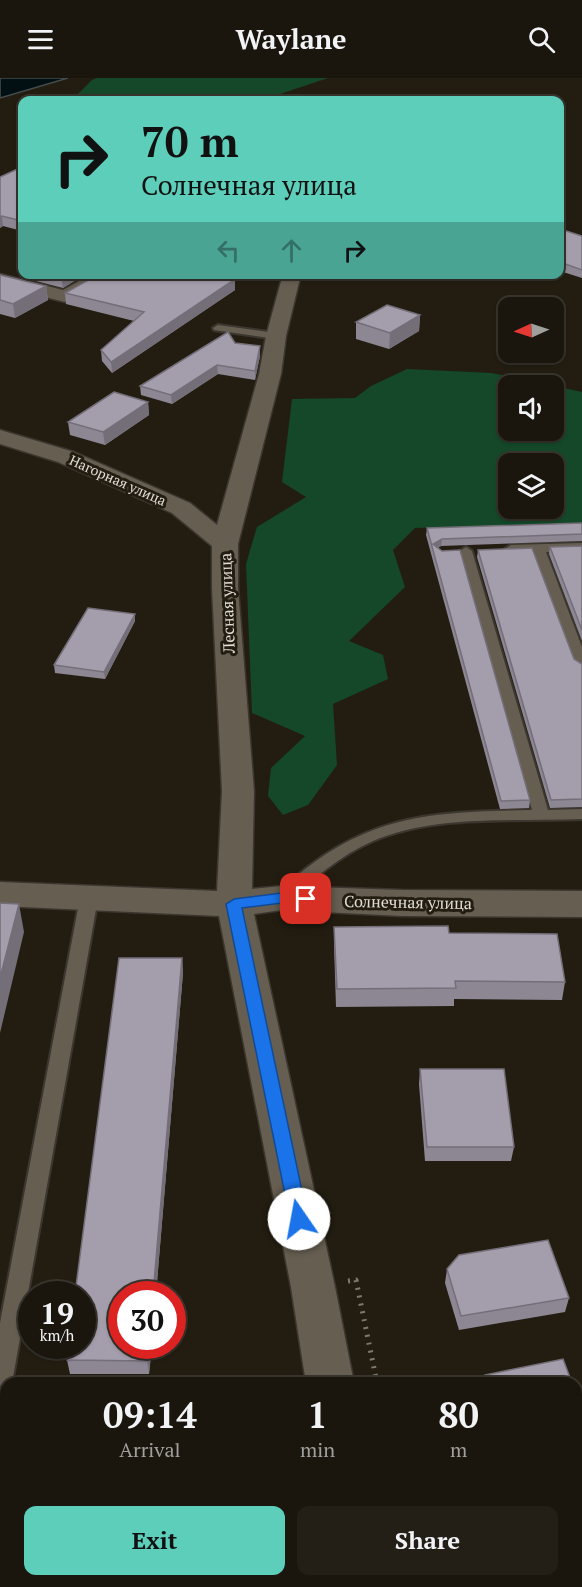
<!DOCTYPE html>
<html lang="en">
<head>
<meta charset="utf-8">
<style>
  body { margin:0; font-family:"PT Serif",serif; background:#231f16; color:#f1f3f6; height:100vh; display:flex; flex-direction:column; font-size:22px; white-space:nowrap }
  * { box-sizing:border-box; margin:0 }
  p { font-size:20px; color:#9f9f9d }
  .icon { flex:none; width:33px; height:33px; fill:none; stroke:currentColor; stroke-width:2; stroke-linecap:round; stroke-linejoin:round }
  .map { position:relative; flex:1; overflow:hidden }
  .drawer { position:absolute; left:0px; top:1299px; width:582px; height:210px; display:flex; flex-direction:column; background:#1a160d; border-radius:18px 18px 0 0; box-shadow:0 2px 4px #0004,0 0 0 2px #38352e }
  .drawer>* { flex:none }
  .guide { position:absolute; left:18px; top:18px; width:546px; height:183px; border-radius:12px; box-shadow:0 2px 4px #0004,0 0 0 2px #38352e; background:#5cceba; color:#111; overflow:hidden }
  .needle { width:39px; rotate:267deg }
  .buttons { position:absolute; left:498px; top:219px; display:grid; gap:12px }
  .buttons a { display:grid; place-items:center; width:66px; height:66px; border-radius:12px; background:#1a160d; box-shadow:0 2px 4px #0004,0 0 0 2px #38352e; font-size:30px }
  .speed { position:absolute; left:18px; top:1203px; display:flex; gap:12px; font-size:30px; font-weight:700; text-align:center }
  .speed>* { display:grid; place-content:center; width:78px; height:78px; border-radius:50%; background:#1a160d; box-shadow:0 2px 4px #0004,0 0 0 2px #38352e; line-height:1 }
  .speed small { font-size:15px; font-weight:400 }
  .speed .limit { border:9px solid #d22; background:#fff; color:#111 }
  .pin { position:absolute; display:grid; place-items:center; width:51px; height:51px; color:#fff; margin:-26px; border-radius:12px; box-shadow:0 3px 9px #0006 }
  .me { position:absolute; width:66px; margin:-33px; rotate:348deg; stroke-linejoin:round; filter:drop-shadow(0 0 4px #0008) }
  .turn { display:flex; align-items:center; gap:21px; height:126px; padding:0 24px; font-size:27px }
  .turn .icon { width:78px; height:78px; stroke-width:2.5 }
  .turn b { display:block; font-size:42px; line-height:51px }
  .lanes { display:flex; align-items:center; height:57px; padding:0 24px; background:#0003; justify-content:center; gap:30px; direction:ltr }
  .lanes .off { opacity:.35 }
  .eta { display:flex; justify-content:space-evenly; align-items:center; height:102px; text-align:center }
  .eta b { font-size:36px; font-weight:800; line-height:42px }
  .button { display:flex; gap:12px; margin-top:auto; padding:12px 24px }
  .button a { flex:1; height:69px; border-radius:12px; background:#5cceba; color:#111; font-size:24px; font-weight:800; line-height:69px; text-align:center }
  .button a+a { background:#231f16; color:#f1f3f6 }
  header { display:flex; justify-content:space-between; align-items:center; height:78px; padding:0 24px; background:#1a160d; font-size:27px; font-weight:800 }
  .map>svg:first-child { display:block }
</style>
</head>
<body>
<header><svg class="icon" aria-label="menu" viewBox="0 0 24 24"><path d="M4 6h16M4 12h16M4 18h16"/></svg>Waylane<svg class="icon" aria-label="search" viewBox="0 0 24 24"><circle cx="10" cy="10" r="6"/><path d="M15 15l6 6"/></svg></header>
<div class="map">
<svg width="582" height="1509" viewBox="0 0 582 1509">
  <rect width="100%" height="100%" fill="#231d11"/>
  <path fill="#144829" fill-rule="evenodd" d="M97,0h231l-66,22h-190l20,-20z
    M407,291l84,4 61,12 -44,1v44h46v-44l28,6v131l-167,5 -22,22 12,37 -56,54 34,14 5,24 -55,25 4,61 -29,40 -25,10 -15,-19 3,-28 34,-32 -53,-23 -6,-149 11,-37 49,-30 -24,-15 10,-83 63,-1 16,-12zM508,386h46v44h-46z"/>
  <path fill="#021014" stroke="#454d4e" stroke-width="1.5" d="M0,0h68l-68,20z"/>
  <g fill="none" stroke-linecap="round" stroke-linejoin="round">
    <defs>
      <path id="lane" d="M218,247l58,8 5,3 -5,3 -62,-9 -1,-2z
        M582,465v8l-36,1 36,95v23l-7,-4 -42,-114 -22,1 -6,-4 6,-4z
        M466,469l6,4 76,259 34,-1v10c-67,3 -145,-5 -209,22 -32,14 -59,37 -85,61h-12l-3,-4 3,-4c85,-79 146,-82 256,-84l-72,-259z
        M89,814l6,2 3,4 -86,485h-6v11l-6,2v-73l80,-425 3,-4z
        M0,1421l6,1v26l-6,-1z"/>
      <path id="street" d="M0,196l63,16 29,-16h24l-51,28 -65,-16z
        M283,196h18l-15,62 -5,38 -43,170v44l16,203 -2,98 30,-3 120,4 180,1v26l-180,-1 -120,-6 -28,4 81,373 19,96h-48l-15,-96 -72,-371 -219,-10v-24l217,9 5,-100 -10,-203v-42l-40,-33 -114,-51 -58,-18v-14l74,22 116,51 27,22 42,-151 7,-38z
        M339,1503h52l1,6h-52z"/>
    </defs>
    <use href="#lane" stroke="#3b362f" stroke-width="4"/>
    <use href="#street" stroke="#3b362f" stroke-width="3"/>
    <path stroke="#7e796f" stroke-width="5" stroke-dasharray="2 6" stroke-linecap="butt" d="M348,1203l8,-1 21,103
      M418,1503l1,6"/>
    <use href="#lane" fill="#665e51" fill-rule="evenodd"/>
    <use href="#street" fill="#665e51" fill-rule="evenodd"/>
  </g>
  <path fill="#8d8794" d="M22,89v64l-19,-5 -3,2v-51z
    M560,154l22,4v42l-22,-7z
    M22,186v10h64l-23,14 -43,-11 -1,-11z
    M0,197l46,11 2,14 -33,18 -15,-4z
    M235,201v11l-123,83 -10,-12 -1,-11 33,-29 -68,-17 -1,-11z
    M420,237l-1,16 -30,18 -33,-10v-17z
    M235,265l25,3v10l-5,24 -37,-6 -46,30 -31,-9 -1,-9z
    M148,324l1,13 -44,30 -35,-10 -2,-13z
    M582,445v18l-141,5 -3,2 92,252 -1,8 -29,1 -74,-274 1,-7z
    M582,468v95l-33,-87 1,-7z
    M478,472l96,109 8,5v143l-32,1 -73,-251z
    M135,536v7l-30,58 -50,-6 -1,-8z
    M334,849l115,6 116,49 -3,18 -108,-1v7l-118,1 -2,-62z
    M182,880l1,15 -27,321h-34v52h30l-3,28h-79l-3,-14z
    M420,991l94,78 -3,14h-86l-6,-77z
    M447,1191l122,29 -4,14 -106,18 -14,-47z
    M485,1297l87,8h-88z"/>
  <path fill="#736e78" d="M2,138l1,10 -3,2v-11z
    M66,196h20l-23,14 -2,-11z
    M235,201v11l-123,83 -1,-11z
    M46,208l2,14 -33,18 -2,-14z
    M420,237l-1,16 -30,18 1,-16z
    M260,268v10l-5,24v-9z
    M217,287l1,9 -46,30 -1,-9z
    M148,324l1,13 -44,30 -2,-13z
    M442,461l-1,7 -8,5v-7z
    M135,536v7l-30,58 -1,-7z
    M19,826l5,28 -24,101v-55z
    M182,880l1,15 -27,321h-3z
    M149,1268h3l-3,28 -2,-13z
    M582,1373v11l-6,2v-12z
    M47,1503h3l2,6h-6z"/>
  <path fill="#a49dac" stroke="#736e78" stroke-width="1.5" d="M22,89v54l-20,-5 -2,1v-40z
    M563,152l19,6v34l-22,-8v-30z
    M52,196h14l-5,3z
    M99,196h112l24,5 -124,83 -10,-12 43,-38 -79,-19z
    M0,197l46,11 -33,18 -13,-4z
    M387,227l33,10 -30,18 -34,-11z
    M228,254l7,11 25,3 -5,25 -38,-6 -46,30 -31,-9z
    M114,314l34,10 -45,30 -35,-10z
    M582,445v11l-140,5 -9,5 9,7 18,-1 70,250 -29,1 -74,-273z
    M582,468v84l-32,-83z
    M532,470l42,111 8,5v135l-31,1 -73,-250z
    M88,530l47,6 -31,58 -50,-7z
    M0,825l19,1 -19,74z
    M448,848l1,7 108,1 8,48 -110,-1 1,7 -119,1 -3,-62z
    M119,880h63l-29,336h-31v52h27l-2,15 -80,-1 2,-14h13v-52h-7z
    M420,991h84l10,78h-87z
    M548,1162l21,58 -108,18 -14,-47 12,-14z
    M563,1281l9,24h-84l-3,-8z
    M576,1316l6,16v41l-6,1z
    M0,1494l6,1v8h41l-1,6h-46z"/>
  <path fill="#1a73e8" stroke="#114b97" stroke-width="1.5" d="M282,815l24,1 7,5 -7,5 -24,-1 -40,5 66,311 -3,6 -6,2 -6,-2 -3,-6 -64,-315 8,-5z"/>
  <g text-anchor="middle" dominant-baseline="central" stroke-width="6" stroke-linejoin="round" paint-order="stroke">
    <g font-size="14" fill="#e0dcd4" stroke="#231d11">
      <text transform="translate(118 402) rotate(24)">Нагорная улица</text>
    </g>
    <g font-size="16" fill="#e0dcd4" stroke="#231d11">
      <text transform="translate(227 525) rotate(-92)">Лесная улица</text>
      <text transform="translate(408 824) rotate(1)">Солнечная улица</text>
    </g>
  </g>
</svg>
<div class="buttons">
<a><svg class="needle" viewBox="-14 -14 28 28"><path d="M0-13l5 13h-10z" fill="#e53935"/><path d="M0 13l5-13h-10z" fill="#9f9f9d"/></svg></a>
<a><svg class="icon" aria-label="sound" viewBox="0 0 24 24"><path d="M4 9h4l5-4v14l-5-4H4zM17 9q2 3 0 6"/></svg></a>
<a><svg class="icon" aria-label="layers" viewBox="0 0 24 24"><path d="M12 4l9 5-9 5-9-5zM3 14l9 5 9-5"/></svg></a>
</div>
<div class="speed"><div>19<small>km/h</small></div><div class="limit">30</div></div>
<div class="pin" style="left:306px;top:821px;background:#d93025"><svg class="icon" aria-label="arrive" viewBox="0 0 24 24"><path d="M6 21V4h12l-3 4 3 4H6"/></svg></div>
<svg class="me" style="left:299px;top:1141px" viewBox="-20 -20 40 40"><circle r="19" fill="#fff"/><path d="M0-13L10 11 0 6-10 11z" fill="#1a73e8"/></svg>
<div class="guide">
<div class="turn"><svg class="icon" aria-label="right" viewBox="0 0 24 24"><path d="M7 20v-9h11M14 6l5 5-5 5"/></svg><div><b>70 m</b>Солнечная улица</div></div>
<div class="lanes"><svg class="icon off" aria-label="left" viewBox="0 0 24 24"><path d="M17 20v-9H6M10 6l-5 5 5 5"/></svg><svg class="icon off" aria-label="ahead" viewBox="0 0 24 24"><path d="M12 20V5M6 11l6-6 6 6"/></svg><svg class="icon" aria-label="right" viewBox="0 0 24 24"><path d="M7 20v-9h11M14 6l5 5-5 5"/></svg></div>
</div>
<section class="drawer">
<div class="eta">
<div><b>09:14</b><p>Arrival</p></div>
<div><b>1</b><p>min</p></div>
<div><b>80</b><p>m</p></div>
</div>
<div class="button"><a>Exit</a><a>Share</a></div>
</section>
</div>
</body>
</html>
